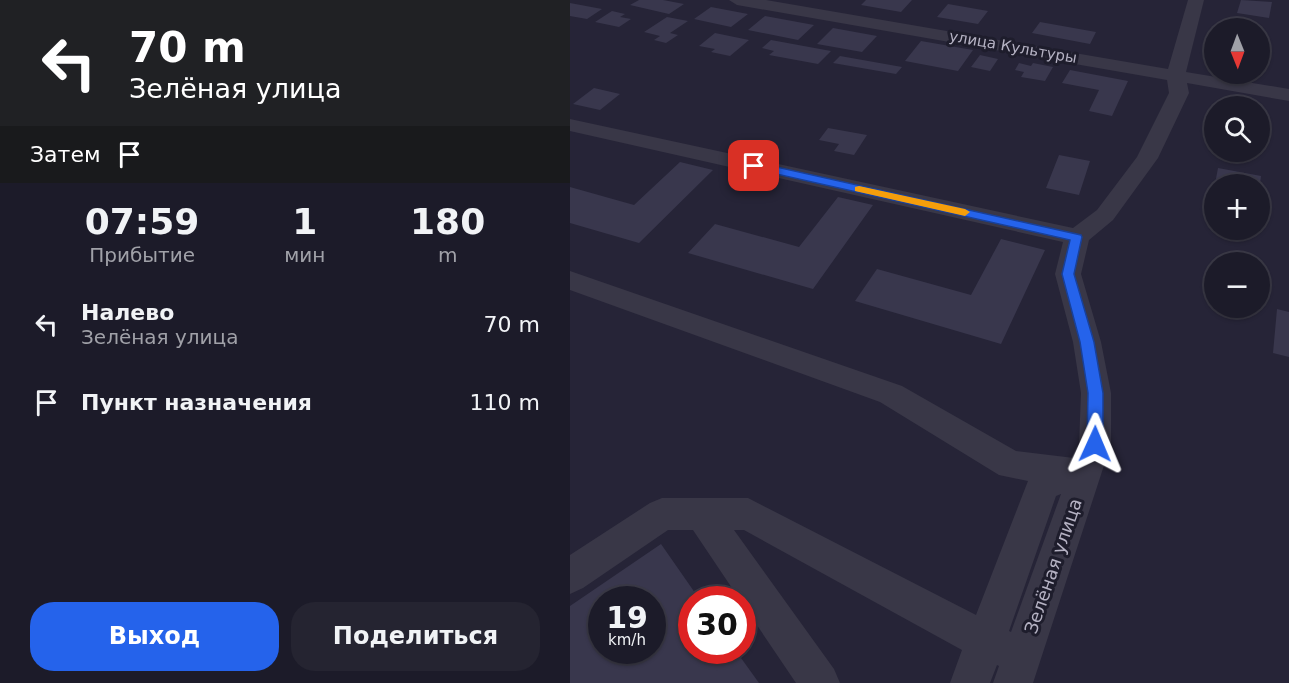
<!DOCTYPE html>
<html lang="ru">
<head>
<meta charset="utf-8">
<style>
  body { margin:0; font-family:"DejaVu Sans",sans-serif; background:#252431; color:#f1f3f6; height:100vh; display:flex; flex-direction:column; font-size:22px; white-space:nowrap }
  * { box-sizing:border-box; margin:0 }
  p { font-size:20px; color:#a0a1a8 }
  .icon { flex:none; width:33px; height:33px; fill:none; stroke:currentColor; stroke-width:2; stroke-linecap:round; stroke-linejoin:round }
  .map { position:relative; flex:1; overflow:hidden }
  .side { display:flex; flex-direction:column; background:#1c1b29; width:570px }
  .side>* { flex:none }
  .guide { background:#202124; color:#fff; overflow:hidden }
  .needle { width:39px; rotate:179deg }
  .buttons { position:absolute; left:634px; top:18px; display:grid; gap:12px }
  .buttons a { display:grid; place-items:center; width:66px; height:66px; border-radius:50%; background:#1c1b29; box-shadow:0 2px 4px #0004,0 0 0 2px #3a3946; font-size:30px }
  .speed { position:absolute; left:18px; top:586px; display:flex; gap:12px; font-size:30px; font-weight:700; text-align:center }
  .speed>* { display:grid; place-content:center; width:78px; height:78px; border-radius:50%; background:#1c1b29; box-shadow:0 2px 4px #0004,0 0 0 2px #3a3946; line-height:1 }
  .speed small { font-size:15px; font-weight:400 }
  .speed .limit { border:9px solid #d22; background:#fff; color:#111 }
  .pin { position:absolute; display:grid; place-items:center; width:51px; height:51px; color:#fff; margin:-26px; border-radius:12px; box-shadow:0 3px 9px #0006 }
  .me { position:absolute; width:66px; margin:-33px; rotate:1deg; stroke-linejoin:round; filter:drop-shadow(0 0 4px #0008) }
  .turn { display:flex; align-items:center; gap:21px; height:126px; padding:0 30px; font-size:27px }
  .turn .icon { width:78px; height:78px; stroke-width:2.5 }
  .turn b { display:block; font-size:42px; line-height:51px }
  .then { display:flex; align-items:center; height:57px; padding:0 30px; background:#0003; gap:12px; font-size:22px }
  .eta { display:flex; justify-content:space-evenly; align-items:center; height:102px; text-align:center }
  .eta b { font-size:36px; font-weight:700; line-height:42px }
  .action { display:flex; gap:12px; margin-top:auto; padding:12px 30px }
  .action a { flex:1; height:69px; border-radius:24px; background:#2563eb; color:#fff; font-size:24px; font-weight:700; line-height:69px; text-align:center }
  .action a+a { background:#252431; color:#f1f3f6 }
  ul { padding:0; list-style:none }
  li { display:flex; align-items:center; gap:18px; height:78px; padding:0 30px }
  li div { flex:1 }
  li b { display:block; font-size:22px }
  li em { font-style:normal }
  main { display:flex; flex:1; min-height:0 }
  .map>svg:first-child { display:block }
</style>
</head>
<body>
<main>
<section class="side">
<div class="guide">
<div class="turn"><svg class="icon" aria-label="left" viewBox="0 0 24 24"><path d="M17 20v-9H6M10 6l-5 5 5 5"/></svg><div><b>70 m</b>Зелёная улица</div></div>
<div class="then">Затем<svg class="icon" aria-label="arrive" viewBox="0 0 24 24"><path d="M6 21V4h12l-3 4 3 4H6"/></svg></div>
</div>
<div class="eta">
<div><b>07:59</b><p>Прибытие</p></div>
<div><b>1</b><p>мин</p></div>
<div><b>180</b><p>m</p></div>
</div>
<ul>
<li><svg class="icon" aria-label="left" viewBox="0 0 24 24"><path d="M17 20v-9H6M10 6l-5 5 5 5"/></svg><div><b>Налево</b><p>Зелёная улица</p></div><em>70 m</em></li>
<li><svg class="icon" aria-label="arrive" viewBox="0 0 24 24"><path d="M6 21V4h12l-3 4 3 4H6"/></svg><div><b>Пункт назначения</b></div><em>110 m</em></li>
</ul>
<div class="action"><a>Выход</a><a>Поделиться</a></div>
</section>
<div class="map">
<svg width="719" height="683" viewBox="0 0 719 683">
  <rect width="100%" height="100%" fill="#262437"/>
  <path fill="#39374d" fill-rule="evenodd" d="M69,0h24l21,4 -15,10 -39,-9z
    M296,0h46l-11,12 -40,-7z
    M671,0l31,2 -3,16 -32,-5z
    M0,3l32,6 -15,10 -17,-3z
    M378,4l40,7 -10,13 -41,-7z
    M141,7l37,7 -17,13 -37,-8z
    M42,11l13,3 -5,3 11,2 -12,8 -24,-5z
    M195,16l49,9 -16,15 -50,-10z
    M97,17l21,4 -18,12 8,2 -12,8 -12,-3 6,-4 -16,-4z
    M470,22l56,10 -6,12 -58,-11z
    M263,28l44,8 -15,16 -45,-8z
    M145,33l34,7 -19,16 -19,-4 4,-3 -16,-3z
    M201,40l60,11 -13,13 -49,-9 5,-4 -12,-3z
    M351,41l52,9 -15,21 -53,-10z
    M410,55l18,4 -8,12 -19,-4z
    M270,56l62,11 -6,7 -63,-11z
    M449,63l12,3 2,-3 20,4 -8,14 -24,-4 3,-5 -9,-2z
    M500,70l58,11 -16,35 -23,-5 10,-21 -37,-7z
    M24,88l26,6 -20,16 -27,-6z
    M258,128l39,7 -13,20 -20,-4 5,-7 -20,-4z
    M489,155l31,6 -11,34 -33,-7z
    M110,162l33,8 -74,73 -69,-20v-36l64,18z
    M648,168l43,8 -1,8h-45z
    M268,197l35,8 -60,84 -125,-36 27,-29 84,23z
    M431,239l44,11 -44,94 -146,-43 22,-32 94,26z
    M707,309l12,3v45l-16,-4z
    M91,544l39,56h-8v51h44l23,32h-189v-77zM32,600h50v51h-50z"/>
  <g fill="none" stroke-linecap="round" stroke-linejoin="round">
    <path fill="#393747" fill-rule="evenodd" d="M159,0h37l402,69 20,-69h16l-18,72 103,17v12l-102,-18 2,10 -31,65 -45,62 -24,20 -8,34 20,68 10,51v51l-78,239h-40l6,-17 -2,-1 -7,18h-40l12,-33 -218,-120h-10l100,139 6,14h-44l-54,-80v-3h-2l-47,-70h-25l-85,58 -13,6v-39l80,-52 12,-5h86l228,117 52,-134 -29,-6 -119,-73 -310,-112v-19l332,115 114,65 58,7 5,-14 2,-51 -8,-51 -18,-68 8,-32 -493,-111v-12l503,109 24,-18 40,-53 32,-64 -2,-13 -430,-75zM491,494l-50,138 -2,-1 47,-135z"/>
  </g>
  <path fill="#2563eb" stroke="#184099" stroke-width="1.5" d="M184,162l327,73 1,2 -8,37 20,68 9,51v51l-3,5 -5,2 -5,-2 -3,-5 1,-51 -8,-51 -18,-68 8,-34 -320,-72 -1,-2z"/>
  <path fill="#f59e0b" d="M289,186l106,23 5,3 -5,4 -110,-25v-4z"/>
  <g text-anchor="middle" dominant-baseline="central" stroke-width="6" stroke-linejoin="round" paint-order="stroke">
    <g font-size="15" fill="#b5b2c3" stroke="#1e1d2c">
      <text transform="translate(443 47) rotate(10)">улица Культуры</text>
    </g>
    <g font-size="18" fill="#b5b2c3" stroke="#1e1d2c">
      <text transform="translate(483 566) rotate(-71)">Зелёная улица</text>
    </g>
  </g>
</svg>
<div class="buttons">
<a><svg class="needle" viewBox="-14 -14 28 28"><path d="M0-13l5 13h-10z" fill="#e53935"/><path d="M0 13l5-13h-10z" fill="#a0a1a8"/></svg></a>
<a><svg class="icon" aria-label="search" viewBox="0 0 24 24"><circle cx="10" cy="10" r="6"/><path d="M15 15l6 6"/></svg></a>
<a>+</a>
<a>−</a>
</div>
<div class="speed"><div>19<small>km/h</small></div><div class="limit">30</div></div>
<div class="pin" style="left:184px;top:166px;background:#d93025"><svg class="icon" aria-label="arrive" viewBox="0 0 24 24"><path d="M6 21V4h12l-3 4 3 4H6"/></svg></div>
<svg class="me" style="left:525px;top:444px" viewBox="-20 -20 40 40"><path d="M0-17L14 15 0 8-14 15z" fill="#2563eb" stroke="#fff" stroke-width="4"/></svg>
</div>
</main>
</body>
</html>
